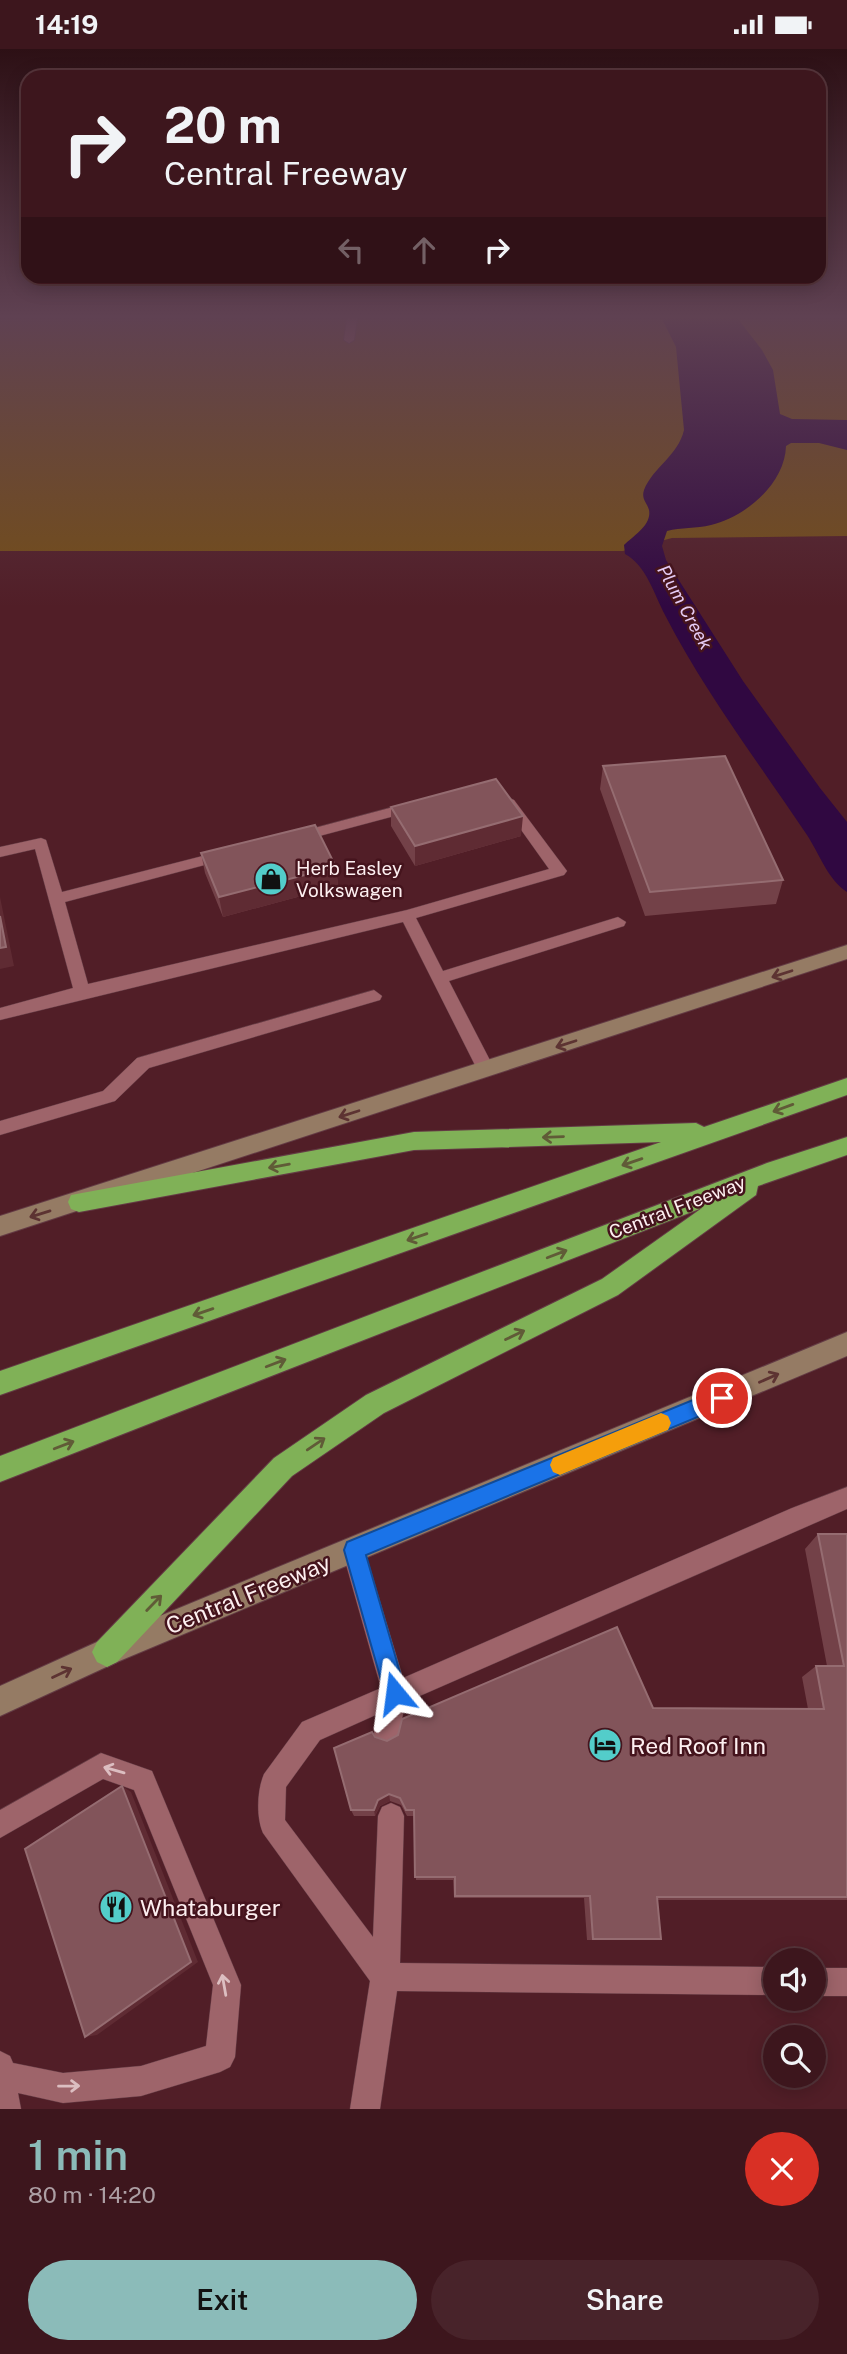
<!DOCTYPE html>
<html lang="en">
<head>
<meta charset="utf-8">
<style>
  body { margin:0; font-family:"Public Sans",sans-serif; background:#48232a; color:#f1f3f6; height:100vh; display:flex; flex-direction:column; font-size:26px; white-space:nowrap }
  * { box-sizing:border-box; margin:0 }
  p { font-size:23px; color:#ad9fa4 }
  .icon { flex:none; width:38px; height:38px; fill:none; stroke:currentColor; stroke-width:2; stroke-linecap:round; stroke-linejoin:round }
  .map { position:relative; height:2060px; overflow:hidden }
  .details { display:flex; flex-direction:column; background:#3d161d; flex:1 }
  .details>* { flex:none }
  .top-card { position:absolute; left:21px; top:21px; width:805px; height:214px; border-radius:21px; box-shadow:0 4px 18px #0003,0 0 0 2px #56353b; background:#3d161d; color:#f1f3f6; overflow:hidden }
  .fabs { position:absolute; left:763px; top:1899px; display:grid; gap:14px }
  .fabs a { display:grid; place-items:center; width:63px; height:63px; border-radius:50%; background:#3d161d; box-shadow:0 4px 18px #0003,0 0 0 2px #56353b; font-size:35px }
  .pin { position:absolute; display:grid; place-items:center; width:60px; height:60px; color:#fff; margin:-30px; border:4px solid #fff; border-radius:50%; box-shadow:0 2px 7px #0007 }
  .me { position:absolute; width:77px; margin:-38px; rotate:344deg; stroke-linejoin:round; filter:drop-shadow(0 0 5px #0008) }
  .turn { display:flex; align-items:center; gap:24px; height:147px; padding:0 28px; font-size:32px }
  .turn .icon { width:91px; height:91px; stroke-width:2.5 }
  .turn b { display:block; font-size:49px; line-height:60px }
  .lanes { display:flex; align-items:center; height:66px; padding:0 28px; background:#0003; justify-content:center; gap:35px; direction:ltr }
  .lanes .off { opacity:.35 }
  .round { display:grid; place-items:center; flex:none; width:74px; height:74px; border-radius:37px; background:#48232a }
  .summary { display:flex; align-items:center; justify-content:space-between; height:119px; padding:0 28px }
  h1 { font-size:42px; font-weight:600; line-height:52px; color:#8bbbb9 }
  .primary-button { display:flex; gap:14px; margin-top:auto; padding:14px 28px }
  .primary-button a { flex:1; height:80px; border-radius:42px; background:#8bbbb9; color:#111; font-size:28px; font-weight:600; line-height:80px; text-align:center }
  .primary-button a+a { background:#48232a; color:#f1f3f6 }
  .status { display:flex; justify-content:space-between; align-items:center; height:49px; padding:0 35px; background:#3d161d; direction:ltr }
  .status svg { height:19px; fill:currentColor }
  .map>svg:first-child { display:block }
</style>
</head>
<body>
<div class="status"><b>14:19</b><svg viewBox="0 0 49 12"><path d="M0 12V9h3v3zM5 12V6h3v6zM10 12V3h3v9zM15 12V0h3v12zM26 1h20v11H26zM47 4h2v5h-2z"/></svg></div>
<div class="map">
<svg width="847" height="2060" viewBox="0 0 847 2060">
  <rect width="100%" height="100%" fill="#511e27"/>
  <path fill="#744e17" d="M0,270h847v217l-175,2 -49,13h-623z"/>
  <path fill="#300841" d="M662,270h76l24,31 11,20 7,44 12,5 55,1v30l-28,-7h-28l-5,3c-1,38 -41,71 -75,79 -15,4 -30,2 -44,6l-5,15 4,14 77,121 77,107 27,34v70c-19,-12 -28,-39 -40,-57 -48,-72 -102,-142 -142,-220 -11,-21 -19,-50 -40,-61l-1,-9c9,-9 28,-20 25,-35 -2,-8 -8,-11 -5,-20 9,-23 34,-34 40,-60l-8,-83z"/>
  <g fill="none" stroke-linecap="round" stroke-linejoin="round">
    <defs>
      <path id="service" d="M509,749l5,2 53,71 -3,4 -148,43 27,53 175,-54 8,5 -2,4 -175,55 46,89 -3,5h-12l-77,-153 -403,98v-12l73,-20 -38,-139 -35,8v-10l41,-9 5,2 16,52 164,-42 5,2 2,3 -2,3 -166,44 23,82 319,-74 142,-41 -47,-66z
        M412,753l7,5 -2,3 -120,32 -7,-5 2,-3z
        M374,941l8,6 -2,4 -231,68 -34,33 -115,34v-14l103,-30 34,-33z
        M847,1438v22l-441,193 -10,41 -9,4 -9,-4 -4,-9 4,-20 -58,26 -34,47 -1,33 88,117 5,-121 4,-9 9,-4 9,4 4,9 -4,147 375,4v28l-378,-4 -17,118h-30l20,-128 -107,-148c-7,-16 -6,-43 1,-59l38,-52 79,-34 -39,-138 4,-8 8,-4 8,4 41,136 389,-170z
        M101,1704l51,18 89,214 -6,72 -5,10 -10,5 -79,24 -78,7 -45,-10 3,16h-21v-58l10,5 3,7 50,10 78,-7 65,-20 7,-61 -79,-195 -31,-11 -103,59v-28z
        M814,1919h33v28h-33z"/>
      <path id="minor" d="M347,270h10l-3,21 -5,3 -5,-3z"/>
      <path id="secondary" d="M847,896v14l-847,277v-20z
        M847,1283v24l-730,306 -117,54v-30l97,-44z"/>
      <path id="motorway" d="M847,1029v17l-847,300v-24l661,-229 -247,8 -335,62 -8,-3 -3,-7 3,-7 343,-63 282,-9 8,4z
        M847,1088v18l-89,31 -2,9 -138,100 -234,118 -92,63 -175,186 -10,5 -10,-5 -5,-10 5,-10 177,-184 92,-63 236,-116 100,-71 -702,274v-26l767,-293z"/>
    </defs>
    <use href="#service" stroke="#643c45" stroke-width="1"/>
    <use href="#minor" stroke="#643c45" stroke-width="2"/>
    <use href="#secondary" stroke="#643c45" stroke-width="2"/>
    <use href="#motorway" stroke="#643c45" stroke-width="2"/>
    <use href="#service" fill="#9e646a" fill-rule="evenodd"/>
    <use href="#minor" fill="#9e646a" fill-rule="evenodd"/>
    <use href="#secondary" fill="#957b64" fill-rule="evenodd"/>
    <use href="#motorway" fill="#80b157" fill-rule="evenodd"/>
  </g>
  <path fill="#734148" d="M603,717l180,114 -7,24 -131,12 -45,-127z
    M391,758l130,29 -106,30 -24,-40z
    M201,804l135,14 2,19 -115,31 -18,-44z
    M818,1485h29v366h-190l4,39 -9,1h-65l-3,-42h-130l-1,-18h-37l-1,-64h-8l-6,-11 -11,-4 -10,5 -5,10h-21l-3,-6 24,-73 12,4 266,-33 155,1 -6,-32 14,-11h11l-22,-117z"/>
  <path fill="#5f2b33" d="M523,767l-2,20 -106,30v-20z
    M336,818l2,19 -115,31 -4,-20z
    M0,848l14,69 -14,3z
    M122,1737l9,6 67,170 -101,73 -12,2z
    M389,1745l1,7 -10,5 -5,10 -1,-6 4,-10z"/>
  <path fill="#82545a" stroke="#956c71" stroke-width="2" d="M725,707l58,124 -133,12 -47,-126z
    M496,730l27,37 -108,30 -24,-39z
    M315,776l21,42 -117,30 -18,-44z
    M0,867l6,31 -6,1z
    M818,1485h29v363h-190l4,42h-68l-3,-43h-135v-19h-40l-1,-67h-8l-6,-12 -11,-4 -11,6 -4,10h-23l-17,-62 38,-16 3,5 12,4 11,-6 4,-16 215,-92 36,81 171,1 -8,-43h28z
    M122,1737l69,176 -106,75 -60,-188z"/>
  <defs><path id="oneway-shaft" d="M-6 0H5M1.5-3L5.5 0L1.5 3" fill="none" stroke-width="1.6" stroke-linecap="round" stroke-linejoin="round" transform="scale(1.75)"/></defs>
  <g stroke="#5d3332">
    <use href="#oneway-shaft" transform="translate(782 925) rotate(162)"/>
    <use href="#oneway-shaft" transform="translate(566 995) rotate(162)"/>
    <use href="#oneway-shaft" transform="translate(349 1065) rotate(162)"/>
    <use href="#oneway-shaft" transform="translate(40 1165) rotate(163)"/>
    <use href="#oneway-shaft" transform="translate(769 1329) rotate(-24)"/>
    <use href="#oneway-shaft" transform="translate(62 1624) rotate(-25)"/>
  </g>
  <g stroke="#605b37">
    <use href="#oneway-shaft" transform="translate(783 1059) rotate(160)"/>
    <use href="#oneway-shaft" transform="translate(553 1088) rotate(178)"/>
    <use href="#oneway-shaft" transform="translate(632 1113) rotate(161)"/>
    <use href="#oneway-shaft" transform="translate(279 1117) rotate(170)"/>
    <use href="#oneway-shaft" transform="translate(417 1188) rotate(161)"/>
    <use href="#oneway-shaft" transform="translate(557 1205) rotate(-21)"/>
    <use href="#oneway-shaft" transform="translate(203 1263) rotate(161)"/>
    <use href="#oneway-shaft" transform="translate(515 1286) rotate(-26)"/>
    <use href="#oneway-shaft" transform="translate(276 1314) rotate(-21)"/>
    <use href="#oneway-shaft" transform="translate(316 1395) rotate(-34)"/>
    <use href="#oneway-shaft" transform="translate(64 1396) rotate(-21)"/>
    <use href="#oneway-shaft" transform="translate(154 1554) rotate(-46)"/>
  </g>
  <g stroke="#dcbec1">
    <use href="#oneway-shaft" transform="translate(114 1721) rotate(-164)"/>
    <use href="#oneway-shaft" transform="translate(224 1936) rotate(-100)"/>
    <use href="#oneway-shaft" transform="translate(69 2037) rotate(-1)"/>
  </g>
  <linearGradient id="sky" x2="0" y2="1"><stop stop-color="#2d1015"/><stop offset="0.48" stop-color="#5f4152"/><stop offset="1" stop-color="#5f4152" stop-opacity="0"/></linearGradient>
  <rect width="847" height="558" fill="url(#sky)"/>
  <path fill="#1a73e8" stroke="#114b97" stroke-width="2" d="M722,1339l7,3 3,7 -3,6 -363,151 40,138 -3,8 -8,4 -8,-4 -43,-151 3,-8z"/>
  <path fill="#f59e0b" d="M661,1364l7,3 3,7 -3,7 -108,45 -7,-3 -3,-7 3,-7z"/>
  <defs>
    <symbol id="shop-disc" viewBox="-11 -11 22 22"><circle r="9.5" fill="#53cdca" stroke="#45141d"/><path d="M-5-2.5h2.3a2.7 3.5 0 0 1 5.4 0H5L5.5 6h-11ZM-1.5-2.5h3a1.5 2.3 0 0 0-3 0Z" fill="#111"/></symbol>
    <symbol id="hotel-disc" viewBox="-11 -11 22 22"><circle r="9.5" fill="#53cdca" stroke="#45141d"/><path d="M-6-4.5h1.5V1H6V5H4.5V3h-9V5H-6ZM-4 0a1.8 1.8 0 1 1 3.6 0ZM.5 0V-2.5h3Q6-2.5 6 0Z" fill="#111"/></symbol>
    <symbol id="restaurant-disc" viewBox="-11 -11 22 22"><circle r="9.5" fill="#53cdca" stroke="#45141d"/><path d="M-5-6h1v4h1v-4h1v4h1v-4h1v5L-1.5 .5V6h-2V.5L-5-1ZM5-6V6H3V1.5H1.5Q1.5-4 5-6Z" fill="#111"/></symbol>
  </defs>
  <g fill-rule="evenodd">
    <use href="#shop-disc" x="252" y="811" width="38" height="38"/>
    <use href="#hotel-disc" x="586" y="1677" width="38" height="38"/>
    <use href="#restaurant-disc" x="97" y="1839" width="38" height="38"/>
  </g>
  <g text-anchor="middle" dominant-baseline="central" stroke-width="5" stroke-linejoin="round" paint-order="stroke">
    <g font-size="18" font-style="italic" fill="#e5cbf5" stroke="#45141d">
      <text transform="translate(685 558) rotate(61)">Plum Creek</text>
    </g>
    <g font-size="19" fill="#fdeff0" stroke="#45141d" text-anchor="start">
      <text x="296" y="819">Herb Easley<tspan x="296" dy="22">Volkswagen</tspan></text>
    </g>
    <g font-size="19" fill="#fdeff0" stroke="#45141d">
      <text transform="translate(677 1158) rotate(-21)">Central Freeway</text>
    </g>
    <g font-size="23" fill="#fdeff0" stroke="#45141d">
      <text transform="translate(248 1545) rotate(-22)">Central Freeway</text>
    </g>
    <g font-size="23" fill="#fdeff0" stroke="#45141d" text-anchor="start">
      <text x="630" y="1696">Red Roof Inn</text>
      <text x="140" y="1858">Whataburger</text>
    </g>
  </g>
</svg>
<div class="fabs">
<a><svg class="icon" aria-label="sound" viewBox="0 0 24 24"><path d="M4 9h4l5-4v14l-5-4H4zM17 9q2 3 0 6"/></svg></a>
<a><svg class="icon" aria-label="search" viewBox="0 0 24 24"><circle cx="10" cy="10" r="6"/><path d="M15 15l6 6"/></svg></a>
</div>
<div class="pin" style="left:722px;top:1349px;background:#d93025"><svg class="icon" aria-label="arrive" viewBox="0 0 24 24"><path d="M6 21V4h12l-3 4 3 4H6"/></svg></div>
<svg class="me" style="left:395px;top:1644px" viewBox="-20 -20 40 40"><path d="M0-17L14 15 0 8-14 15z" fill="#1a73e8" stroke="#fff" stroke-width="4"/></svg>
<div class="top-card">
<div class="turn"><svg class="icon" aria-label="right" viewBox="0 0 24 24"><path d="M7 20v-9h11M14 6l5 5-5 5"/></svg><div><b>20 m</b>Central Freeway</div></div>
<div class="lanes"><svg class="icon off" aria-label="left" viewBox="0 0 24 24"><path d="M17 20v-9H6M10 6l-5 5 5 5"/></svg><svg class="icon off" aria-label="ahead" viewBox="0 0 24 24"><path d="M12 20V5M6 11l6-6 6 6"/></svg><svg class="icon" aria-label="right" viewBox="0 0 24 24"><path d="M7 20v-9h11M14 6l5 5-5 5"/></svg></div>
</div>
</div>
<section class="details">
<div class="summary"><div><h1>1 min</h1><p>80 m · 14:20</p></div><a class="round" style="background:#d93025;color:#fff"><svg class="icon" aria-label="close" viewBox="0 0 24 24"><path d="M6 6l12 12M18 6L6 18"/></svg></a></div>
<div class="primary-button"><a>Exit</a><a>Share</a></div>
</section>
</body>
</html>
